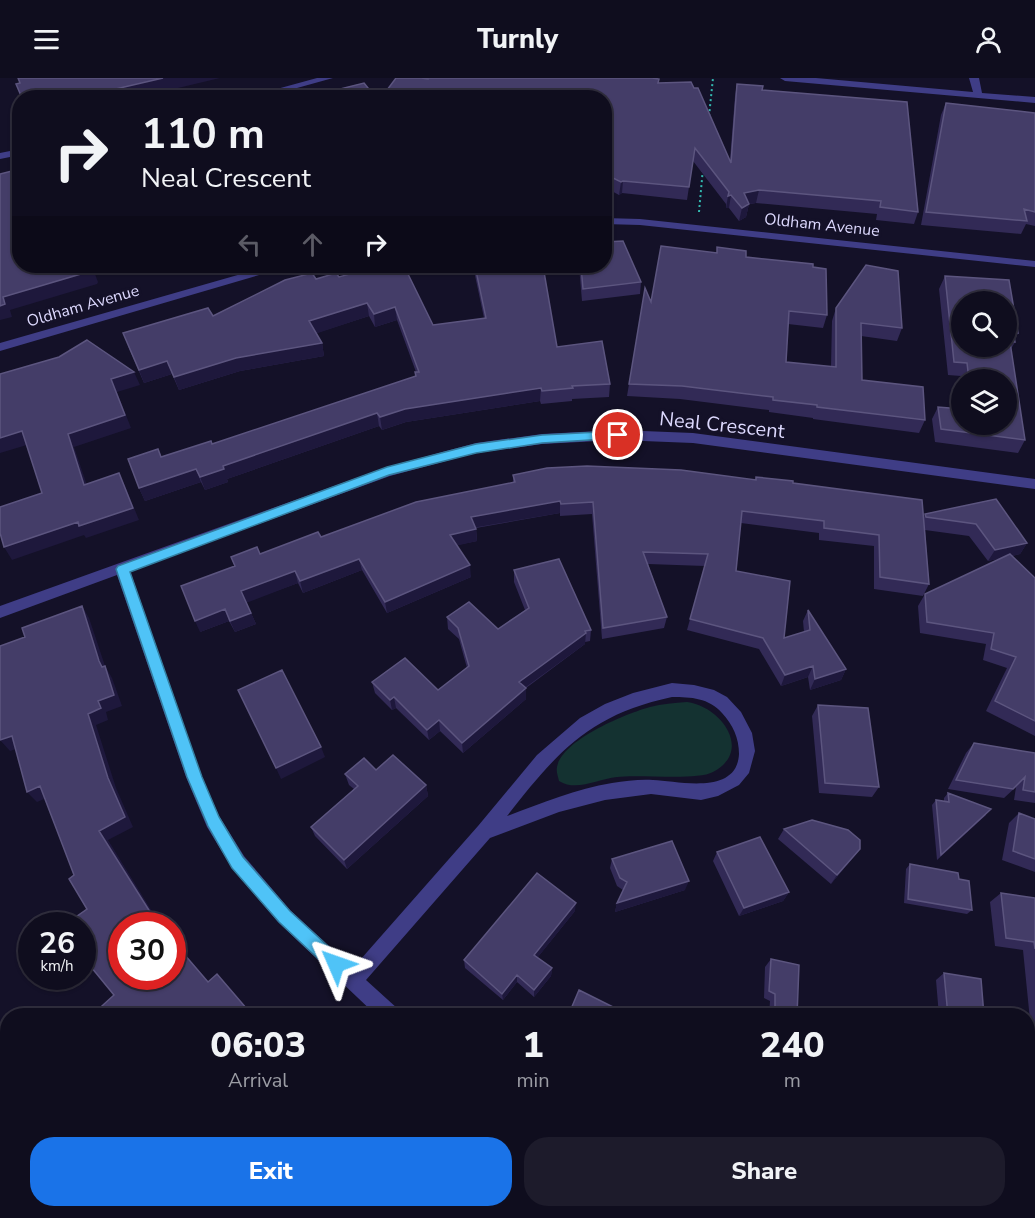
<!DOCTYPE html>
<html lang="en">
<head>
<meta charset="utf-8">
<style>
  body { margin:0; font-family:"Nunito Sans",sans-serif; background:#1d1b2b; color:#f1f3f6; height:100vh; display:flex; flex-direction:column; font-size:22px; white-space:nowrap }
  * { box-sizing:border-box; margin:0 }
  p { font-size:20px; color:#9b9ca4 }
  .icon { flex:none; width:33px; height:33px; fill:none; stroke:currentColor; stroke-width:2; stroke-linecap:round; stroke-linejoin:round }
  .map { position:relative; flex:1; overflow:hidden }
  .sheet { position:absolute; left:0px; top:930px; width:1035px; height:210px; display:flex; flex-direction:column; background:#0f0d1e; border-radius:24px 24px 0 0; box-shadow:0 2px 4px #0004,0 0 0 2px #2f2d3c }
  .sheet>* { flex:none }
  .banner { position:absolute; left:12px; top:12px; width:600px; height:183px; border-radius:24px; box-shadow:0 2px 4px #0004,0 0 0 2px #2f2d3c; background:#0f0d1e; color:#f1f3f6; overflow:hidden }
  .tools { position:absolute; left:951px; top:213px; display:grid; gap:12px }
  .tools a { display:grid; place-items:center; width:66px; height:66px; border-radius:50%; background:#0f0d1e; box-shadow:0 2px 4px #0004,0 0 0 2px #2f2d3c; font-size:30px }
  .speed { position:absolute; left:18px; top:834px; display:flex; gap:12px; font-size:30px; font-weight:700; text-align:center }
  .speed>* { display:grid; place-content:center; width:78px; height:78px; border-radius:50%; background:#0f0d1e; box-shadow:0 2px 4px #0004,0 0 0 2px #2f2d3c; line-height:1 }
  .speed small { font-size:15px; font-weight:400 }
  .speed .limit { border:9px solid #d22; background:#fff; color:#111 }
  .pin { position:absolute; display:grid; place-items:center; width:51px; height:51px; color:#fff; margin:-26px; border:3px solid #fff; border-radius:50%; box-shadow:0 2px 6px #0007 }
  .me { position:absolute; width:66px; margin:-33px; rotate:313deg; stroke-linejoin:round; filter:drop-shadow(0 0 4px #0008) }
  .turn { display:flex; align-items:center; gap:21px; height:126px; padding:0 30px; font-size:27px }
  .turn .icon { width:78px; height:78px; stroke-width:2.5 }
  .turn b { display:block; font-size:42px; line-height:51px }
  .lanes { display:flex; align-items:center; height:57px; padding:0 30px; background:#0003; justify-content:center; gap:30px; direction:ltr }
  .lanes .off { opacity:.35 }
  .eta { display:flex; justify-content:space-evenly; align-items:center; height:102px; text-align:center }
  .eta b { font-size:36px; font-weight:800; line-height:42px }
  .cta { display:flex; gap:12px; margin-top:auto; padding:12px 30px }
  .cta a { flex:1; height:69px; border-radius:24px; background:#1a73e8; color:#fff; font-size:24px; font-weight:800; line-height:69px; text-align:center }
  .cta a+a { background:#1d1b2b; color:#f1f3f6 }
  header { display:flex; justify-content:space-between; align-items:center; height:78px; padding:0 30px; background:#0f0d1e; font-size:27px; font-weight:800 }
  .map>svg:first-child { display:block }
</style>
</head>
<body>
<header><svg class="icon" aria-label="menu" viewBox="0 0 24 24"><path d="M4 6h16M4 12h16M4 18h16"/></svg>Turnly<svg class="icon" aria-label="person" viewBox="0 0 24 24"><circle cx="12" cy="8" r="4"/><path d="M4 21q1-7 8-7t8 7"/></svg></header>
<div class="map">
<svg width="1035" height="1140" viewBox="0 0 1035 1140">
  <rect width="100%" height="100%" fill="#141128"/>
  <path fill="#143231" d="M687,624c35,5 66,49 26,70 -17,9 -73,2 -96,5 -20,2 -40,15 -58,4 -1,-5 -3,-9 -2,-14 5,-27 68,-53 93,-60 12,-3 24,-4 37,-5z"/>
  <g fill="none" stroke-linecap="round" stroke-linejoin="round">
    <path stroke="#33b8af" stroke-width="2" stroke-dasharray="2 3" stroke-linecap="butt" d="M709,38l4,-38
      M699,134l4,-44"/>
    <path fill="#3f3d86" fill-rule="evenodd" d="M317,0h16l-72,20h-17z
      M780,0h36l157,14 -4,-14h10l3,15 53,4v6l-250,-22z
      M20,71v6l-20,4v-6z
      M604,140l36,1 395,42v6l-395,-42 -36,-1z
      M269,188h15l-1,2 -283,83v-8z
      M618,352l75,3 342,46v10l-342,-46 -75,-3 -76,4 -66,9 -86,23 -260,95 72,206 17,39 25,40 46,54 63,58 125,-142 59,-71 43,-37 25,-14 28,-11 39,-10 22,2 20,5 13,7 14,15 11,21 3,18 -6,22 -10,12 -21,11 -17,4 -50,-6 -46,6 -46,12 -69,26 -124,142 32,29 2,7h-23l-99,-94 -46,-54 -25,-41 -21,-50 -69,-202 -117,43v-12l387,-139 89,-24 66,-9zM672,619c19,0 37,1 50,16 11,12 17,25 17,41 -2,42 -61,27 -86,26 -13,-1 -27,1 -41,3 -36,6 -70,20 -105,33 51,-65 82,-101 165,-119z
      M793,1132h54l3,8h-53z"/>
  </g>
  <path fill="#322a56" d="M427,0h225l78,82 5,-64 2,-12 25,6 156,122 -4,12 -38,-4 1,-6 -121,-11 -7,1 -3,13 -7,4 -10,-13h-3v-4l-33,-43 -6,39 -65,-7 -3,2 -11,-6h-4v-91l-177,-19z
    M946,25l89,10v113l-9,-2 -5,10 -100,-9 20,-110z
    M746,179l67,10 14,48 -4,13 -35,-4 -2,38 45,5 1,-46 4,-13 66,20 -5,13 -36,-5 1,44 63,40 -6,13 -106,-14v-1l-44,-6v-2l-89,-11 -53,-3 2,-12z
    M473,188h70l14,81 53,37 -1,13 -37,2v2l-31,3 -1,-3 -134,21 -24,8 -3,-4 -152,53 1,3 -23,8 -4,-8 -56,19 -6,-13 22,-31 51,-13 204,-68v-4l-19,-52 -22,7 -6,-11 -53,17 6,10 2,13 -84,15 -61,19 -7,-16 -28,9 -16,-37 188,-67 23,-2 94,48 51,-7z
    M579,188h25l37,16 -1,12 -58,7z
    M945,198l73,57 -3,7v2l-4,7 14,91 -7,13 -83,-11 -3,-23 6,-12 24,17 44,-44h-44l-1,-4 -13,-1 -9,-86z
    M513,397l242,5 1,-3 37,6 131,34 1,-3 71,-15 31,44 -7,11 -8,2 23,22v158l-49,-25 21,-43 -24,-8 3,-16 -66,-11 -2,-27 7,-12 76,-36 -13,3 -19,-25 -44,-6 4,54 -6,12 -49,-7v-43l-55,-6v-7l-78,-10 -5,48 48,67 20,-6 -1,-11 5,-11 38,59 -5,11 -31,10 -2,-13 -27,9 -22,-37 -72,-19 18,-64 -57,-2 19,53 -3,11 -62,11 -10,-125 -32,2v-3l-84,15 1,13 -20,4 14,32 -84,36 -25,-43 -59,23 -5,-10 -52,19 10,22 -21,8 -6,-11 -29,11 35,-65 -4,-10 29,-3 253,-71z
    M514,492l77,60 -1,11 -5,1v2l-59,44v11l-63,54 -23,-22 -11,9 -33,-32 -4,2 -17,-17 -3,-11 66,8 29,-22 -8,-29 -11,-10 -1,-12 51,12 27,-19 -11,-28z
    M818,627l61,82 -7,10 -53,-4 -7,-77z
    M974,665l61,10v50l-21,-3 2,-13 -12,11 -56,-9 18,-36z
    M376,692l50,15 2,11 -81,73 -32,-33 -4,-9 43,-38 -5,-4 -4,-11z
    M948,715l38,22 -49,45 -5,-55 4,-5 8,1v-3z
    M1019,735l16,6v53l-33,-12 7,-37z
    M784,751l76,20 -29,35 -53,-45z
    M717,774l72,40 -6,9 -44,15 -26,-55z
    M612,781l73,31 -70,22 2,-9 6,-13 -6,-4 -7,-18z
    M910,786l49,15 13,31 -5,4 -63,-11 2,-34z
    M1001,815l34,5v133l-4,-1 -8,-80 -28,-4 -5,-44z
    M575,833l-38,47 15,10 -1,8 -17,21 -17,-15 -14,18 -38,-32 -1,-8z
    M771,881l26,57h-28l1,-15 -6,-3 1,-31z
    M944,895l40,43h-45l-3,-36z
    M1028,1013l1,17 6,1v44l-4,-1 -3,1z"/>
  <path fill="#1e183c" d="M163,0h57l-84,20h-59z
    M623,103l-1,12 -3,2 2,-13z
    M759,112l-3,13 -15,2 3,-12z
    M731,117l-2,13h-3l2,-12z
    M749,126l-3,13 -7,4 3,-13z
    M93,191l5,13 -1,2 -87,26 2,7 -12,3v-14l3,-9z
    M367,225l2,13 -57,19 -3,-14z
    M395,229l2,13 -22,7 -1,-13z
    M322,265l2,13 -84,15 -61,19 -5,-13 62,-19z
    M167,283l5,13 -28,9 -5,-13z
    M134,294l6,13 -23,7 14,36 -57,19 17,50 -7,-12 -16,-51 43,-55z
    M541,310l-1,13 -134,21 -24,8 -2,-13 25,-8z
    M377,335l2,13 -152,53 1,3 -23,8 -5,-13 23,-11z
    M22,353l8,13 -30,9v-15z
    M196,391l5,13 -56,19 -6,-13z
    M119,395l6,13 14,34 -53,18 -2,-3 -72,25 -8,-13z
    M560,423v12l-88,15 -1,-11z
    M476,451l1,12 -26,6 -1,-12z
    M1027,465l-7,11 -32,7 7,-11z
    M359,481l3,11 -59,23 -3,-12z
    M470,487l1,12 -84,36 -2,-11z
    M295,493l3,12 -52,20 -5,-12z
    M82,528l7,12 16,48 7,12 10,28 -16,6 2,8 -12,5 20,63 17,39 -25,13 53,86 -9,-11 -53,-84 9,-53 -20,-64 10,-13 4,-34 -3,-6z
    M225,531l4,12 -29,11 -5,-11z
    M251,535l5,11 -21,8 -5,-11z
    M586,555l-1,11 -66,48v-10z
    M813,588l-5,11 -27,9 4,-11z
    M846,591l-5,11 -31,10 5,-11z
    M526,610v11l-63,54 -1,-10z
    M394,619l2,11 -4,2 -2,-10z
    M439,642l1,11 -11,9 -2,-10z
    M12,658l10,11 -12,4 -10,-11z
    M321,669l4,10 -44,22 -5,-11z
    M426,707l2,11 -81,73 -3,-9z
    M40,708l9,11 -12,5 -10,-10z
    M860,771l-7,9 -22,26 6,-9z
    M689,803l-4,9 -70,22 2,-9z
    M789,814l-6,9 -44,15 5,-8z
    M576,825l-1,8 -41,51v-7z
    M172,861l43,50 -7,-7z
    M552,890l-1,8 -17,21v-7z
    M517,897v7l-14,18 -1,-6z
    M473,1132h2l-5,8h-2z"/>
  <path fill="#443d68" stroke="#5c557f" stroke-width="1.5" fill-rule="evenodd" d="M18,0h145l-86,20h-55l-6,-14 4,-1z
    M396,0h25l7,1v-1h224l7,1 -1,4 33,-1 3,6h4l33,75 6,-79 26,2 -1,4 145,12 11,110 -38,-5 1,-6 -122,-11 -15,3 5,11 -7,4 -11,-13 -3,1 1,-4 -34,-44 -6,39 -66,-6 -2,1 -12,-6h-5v-78h-223z
    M364,5l12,15h-72z
    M946,25l89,10v99l-11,-3 3,12 -101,-9z
    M20,91v97h71l2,3 -2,2 -88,26 2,7 -5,2v-132z
    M623,163l18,41 -58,7 -2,-23h23v-24z
    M661,168l56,7v-6l29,4v6l67,7v3l13,2 1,46 -38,-4 -3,51 50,5v-59l30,-43 32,6 4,57 -41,-5 1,57 61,7 2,33 -108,-13v-2l-44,-5v-3l-91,-11 -53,-2 16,-96 6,14z
    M379,188h25l29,59 53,-7 -11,-52h68l14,81 45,-6 8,43 -38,2 1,2 -31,3 -1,-3 -136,21 -25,8 -3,-4 -154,53 1,3 -24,8 -4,-8 -57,19 -11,-29 30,-10 3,8 50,-16 1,3 204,-68 -1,-4h4l-24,-65 -21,7 -7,-11 -58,18 13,22 -86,15 -62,19 -7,-16 -28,9 -16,-37 85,-25 5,8 72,-36 27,-7 4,6 20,-6 3,4z
    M945,198l64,4 9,53 -5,-1 2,10h-5l15,98 -84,-11 -3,-22 24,2v15h44v-44h-37l-2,-17 -13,-1zM962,224h44v44h-44z
    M87,262l47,32 -23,7 14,36 -57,19 16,51 35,-12 14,35 -54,18 -1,-4 -74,25 -4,-14v-26l42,-14 -20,-62 -22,7v-64l59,-17z
    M587,388l94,4 75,10v-3l37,4v2l129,17 7,84 -49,-7 -1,-42 -55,-7v-7l-82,-10 -6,60 54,10 -6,57 26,-8 -2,-20 38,59 -31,10 -2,-13 -28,9 -22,-37 -73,-19 18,-65 -65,-2 24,65 -64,11 -10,-126 -32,2 -1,-3 -89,16 5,12 -26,6 20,30 -85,37 -26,-43 -59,22 -5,-10 -54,20 10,22 -21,8 -5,-12 -30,12 -14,-35 54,-20 -4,-9 26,-10 3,7 58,-22 3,5 95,-35 99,-20 -2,-7 34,-7z
    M996,421l31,44 -32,7 -19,-26 -50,-7 -1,-3z
    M1010,476l25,24v143l-40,-20 21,-44 -25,-8 3,-16 -67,-11 -2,-28z
    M559,481l32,71 -6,1 1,2 -67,49 7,6 -64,55 -23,-23 -12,10 -33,-33 -4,3 -18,-18 33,-24 33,32 31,-24 -11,-38 -11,-11 22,-15 29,27 31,-21 -15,-38z
    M82,528l17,55 3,6 3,-1 9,29 -16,6 3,7 -13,6 20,64 17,39 -26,14 53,84 8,11h-38v50h50v-36l36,42 9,-8 36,42h-162l23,-21 -32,-39v-30h-19l24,-17 -18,-30 5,-4 -34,-89 -13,6 -15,-56 -12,4v-94l25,-9 -3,-9z
    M282,592l39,77 -45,21 -38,-78z
    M818,627l50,3 11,79 -54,-4z
    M974,665l61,10v39l-12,-2 2,-13 -12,12 -57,-9z
    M393,677l33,30 -82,75 -33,-33 47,-41 -13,-12 19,-16 12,12z
    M948,715l43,16 -50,46 -5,-55 13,2z
    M1019,735l16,6v40l-22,-8z
    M812,742l36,10 12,10v9l-23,26 -53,-46z
    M760,759l29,55 -45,16 -27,-56z
    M672,763l17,40 -72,22 10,-21 -7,-4 -8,-19z
    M910,786l48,9 1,6 10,2 3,29 -64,-11z
    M537,795l39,30 -42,52 18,13 -18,22 -17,-15 -15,19 -38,-34z
    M1001,815l34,5v51l-1,-7 -28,-4z
    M771,881l28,6 -2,51h-22v-22l-6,-3z
    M944,895l37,6 3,37h-36z
    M579,912l46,23 2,-4 13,7h-72z
    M1028,1013l1,17 6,1v39l-2,-1v5l-5,-1z
    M394,1132h79l-5,8h-66z"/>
  <path fill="#4fc3f7" stroke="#337fa1" stroke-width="1.5" d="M618,353l4,1v6l-80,5 -66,10 -87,22 -259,97 72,205 17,40 24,40 47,54 52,48 2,5 -2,6 -6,3 -6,-3 -51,-48 -47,-54 -24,-42 -21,-49 -71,-208 2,-3 269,-99 89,-23 66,-9z"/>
  <g text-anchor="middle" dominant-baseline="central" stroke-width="6" stroke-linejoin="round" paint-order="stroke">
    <g font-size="16" fill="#ddd9fe" stroke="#141128">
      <text transform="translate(822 147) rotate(6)">Oldham Avenue</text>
      <text transform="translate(83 228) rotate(-16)">Oldham Avenue</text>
    </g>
    <g font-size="20" fill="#ddd9fe" stroke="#141128">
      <text transform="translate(722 347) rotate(6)">Neal Crescent</text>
    </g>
  </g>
</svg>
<div class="tools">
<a><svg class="icon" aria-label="search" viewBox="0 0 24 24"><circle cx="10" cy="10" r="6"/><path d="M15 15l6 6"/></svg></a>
<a><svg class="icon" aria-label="layers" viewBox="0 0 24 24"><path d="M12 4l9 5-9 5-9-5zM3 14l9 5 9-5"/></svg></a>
</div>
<div class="speed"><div>26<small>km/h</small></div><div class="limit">30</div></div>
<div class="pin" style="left:618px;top:357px;background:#d93025"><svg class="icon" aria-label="arrive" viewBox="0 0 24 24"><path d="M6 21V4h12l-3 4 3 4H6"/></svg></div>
<svg class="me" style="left:336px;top:886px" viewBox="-20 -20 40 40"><path d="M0-17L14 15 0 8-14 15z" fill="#4fc3f7" stroke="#fff" stroke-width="4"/></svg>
<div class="banner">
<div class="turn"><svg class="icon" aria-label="right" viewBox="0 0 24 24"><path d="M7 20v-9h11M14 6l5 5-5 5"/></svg><div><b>110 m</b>Neal Crescent</div></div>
<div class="lanes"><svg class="icon off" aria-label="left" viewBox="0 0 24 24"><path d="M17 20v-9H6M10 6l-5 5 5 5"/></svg><svg class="icon off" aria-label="ahead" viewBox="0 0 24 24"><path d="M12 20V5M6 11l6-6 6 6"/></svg><svg class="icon" aria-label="right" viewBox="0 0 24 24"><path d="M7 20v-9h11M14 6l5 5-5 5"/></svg></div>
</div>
<section class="sheet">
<div class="eta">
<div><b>06:03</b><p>Arrival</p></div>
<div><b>1</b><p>min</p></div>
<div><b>240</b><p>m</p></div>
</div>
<div class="cta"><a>Exit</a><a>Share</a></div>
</section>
</div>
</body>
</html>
